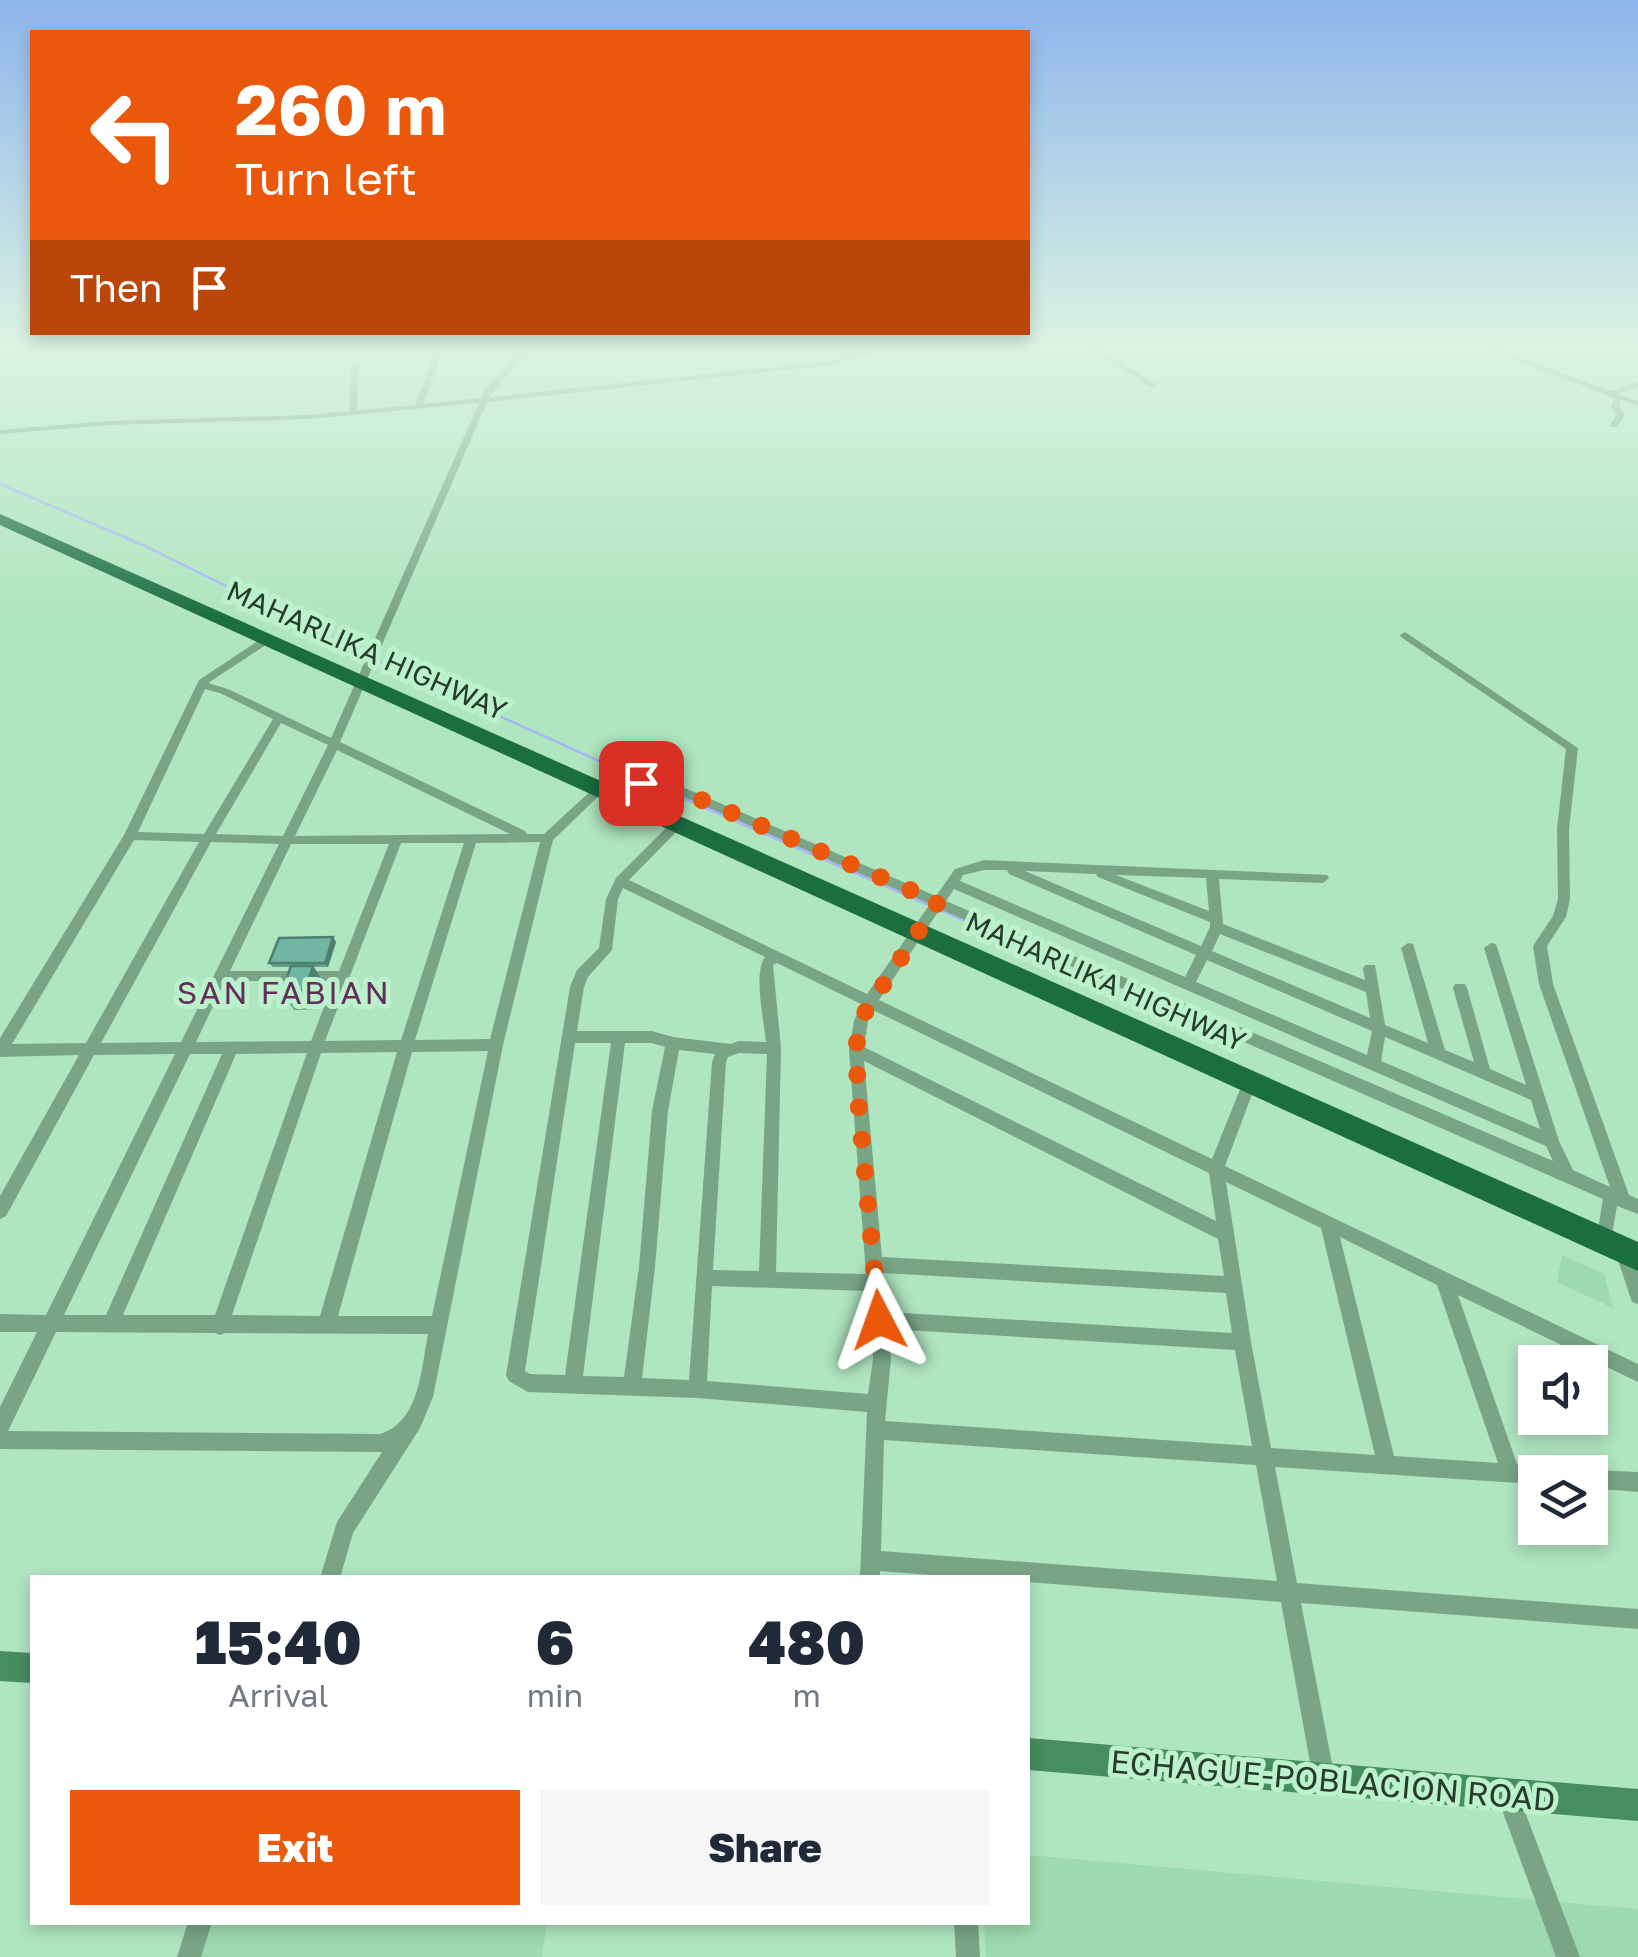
<!DOCTYPE html>
<html lang="en">
<head>
<meta charset="utf-8">
<style>
  body { margin:0; font-family:"Golos Text",sans-serif; background:#f6f6f7; color:#1f2937; height:100vh; display:flex; flex-direction:column; font-size:38px; white-space:nowrap }
  * { box-sizing:border-box; margin:0 }
  p { font-size:32px; color:#747a83 }
  .icon { flex:none; width:55px; height:55px; fill:none; stroke:currentColor; stroke-width:2; stroke-linecap:round; stroke-linejoin:round }
  .map { position:relative; flex:1; overflow:hidden }
  .side { position:absolute; left:30px; top:1575px; width:1000px; height:350px; display:flex; flex-direction:column; background:#fff; border-radius:0px; box-shadow:0 5px 15px #0003 }
  .side>* { flex:none }
  .guide { position:absolute; left:30px; top:30px; width:1000px; height:305px; border-radius:0px; box-shadow:0 5px 15px #0003; background:#ea580c; color:#fff; overflow:hidden }
  .fabs { position:absolute; left:1518px; top:1345px; display:grid; gap:20px }
  .fabs a { display:grid; place-items:center; width:90px; height:90px; border-radius:0px; background:#fff; box-shadow:0 5px 15px #0003; font-size:50px }
  .pin { position:absolute; display:grid; place-items:center; width:85px; height:85px; color:#fff; margin:-42px; border-radius:20px; box-shadow:0 5px 15px #0006 }
  .me { position:absolute; width:110px; margin:-55px; rotate:356deg; stroke-linejoin:round; filter:drop-shadow(0 0 8px #0008) }
  .turn { display:flex; align-items:center; gap:35px; height:210px; padding:0 40px; font-size:45px }
  .turn .icon { width:130px; height:130px; stroke-width:2.5 }
  .turn b { display:block; font-size:70px; line-height:85px }
  .then { display:flex; align-items:center; height:95px; padding:0 40px; background:#0003; gap:20px; font-size:38px }
  .eta { display:flex; justify-content:space-evenly; align-items:center; height:170px; text-align:center }
  .eta b { font-size:60px; font-weight:800; line-height:70px }
  .cta { display:flex; gap:20px; margin-top:auto; padding:20px 40px }
  .cta a { flex:1; height:115px; border-radius:0px; background:#ea580c; color:#fff; font-size:40px; font-weight:800; line-height:115px; text-align:center }
  .cta a+a { background:#f6f6f7; color:#1f2937 }
  .map>svg:first-child { display:block }
</style>
</head>
<body>
<div class="map">
<svg width="1638" height="1957" viewBox="0 0 1638 1957">
  <rect width="100%" height="100%" fill="#afe5bf"/>
  <path fill="#9ddaaf" d="M1562,1255l42,19 9,34 -56,-26z
    M1028,1855l610,54v48h-652l-2,-34 44,-1z
    M207,1923h340l-5,34h-346z"/>
  <g fill="none" stroke-linecap="round" stroke-linejoin="round">
    <path stroke="#a8b7f3" stroke-width="2.5" d="M0,484l143,61 227,112
      M378,661l243,110"/>
    <path stroke="#a8b7f3" stroke-width="4" d="M616,768l23,11
      M652,784l276,120
      M942,910l57,25"/>
    <path fill="#79a586" fill-rule="evenodd" d="M429,344h7l3,20 -16,40 58,-6 3,-8 44,-46h7l-46,53 335,-35 68,-18h13l-81,22 -337,36 -147,340 185,89 2,3h17l52,-48 4,-1 6,4 -53,51 -50,205 -70,352 -13,31 -67,105 -13,45h-20l17,-56 45,-70 -382,-3v-42l37,-75h-37v-18l46,1 129,-261 -81,1 -88,161 -6,3v-23l79,-141 -79,2v-19l124,-203 75,-155 62,-41h8v4l-61,40 20,6 103,49 148,-335 -170,16 -200,6 -109,9v-4l109,-9 200,-6 40,-4 2,-47 4,-2 4,2 -2,46 58,-5 16,-41zM205,689l15,4 53,26 -69,115 -66,-2zM281,723l47,22 -45,91 -67,-2zM337,750l173,84 -215,2zM134,840l65,2 -113,201 -74,1zM211,842l68,2 -98,198 -80,1zM540,842l-50,197 -75,1 61,-197zM401,843h63l-63,197 -76,1zM291,844h98l-50,127h-109zM225,981h109l-23,60 -115,1zM488,1051l-56,265h-94l74,-264zM397,1052l-77,264 -88,-1 89,-262zM307,1053l-92,262h-92l113,-261zM190,1054h32l-116,261h-42zM56,1332l159,1 5,2 5,-2 203,1c-7,35 -8,88 -48,100l-372,-3z
      M1083,344h9l65,41 -7,2z
      M1473,344h11l127,47 27,-9v5l-20,7 20,7v5l-17,-6 -2,7 6,7 -8,13h-6l-1,-2 7,-11 -6,-7 3,-9z
      M1405,632l173,116 -9,81 1,70 -4,18 -19,29 6,38 76,211 9,4v15l-21,-8 -7,41 -6,2 -6,-2 -2,-6 7,-42 -663,-290 -61,91 333,159 33,-82 5,-2 5,2 2,4 -32,85 413,198v18l-180,-87 59,169 25,4 1,4h-8v12l-260,-17 22,116 341,26v20l-337,-26 34,176 -3,8 -8,3 -8,-3 -3,-8 -32,-177 -253,-20v-4h-59l-89,-7v7h-20l7,-166 -170,-14 -169,-6 -19,-11 -3,-6 64,-388 7,-17 22,-22 7,-49 10,-21 57,-57h8l2,3 -2,3 -52,53 238,114 63,-90 -271,-118 -15,1 -16,16h-8l-2,-3 2,-3c16,-16 21,-21 44,-18l272,117 19,-27 29,-9 343,15 2,3 -6,5 -104,-4 4,45 142,56 -2,-11 2,-4h10l10,60 43,18 -27,-95 7,-5 5,1 32,106 29,12 -21,-74 2,-4h10l2,4 23,81 36,16 -42,-137 7,-5 5,1 63,197 14,29 37,17 -71,-203 -6,-38 20,-30 5,-17 -1,-70 9,-80 -165,-112 -1,-2zM984,870h23l2,4 187,81 -11,22 -225,-96 3,-6zM1025,871l71,3 2,3 112,45v5l-9,19zM1116,875l90,3 3,33zM623,888l142,69c-12,17 -1,63 1,85l-27,-1 -8,3 -58,-7 -21,-6h-75l7,-44 4,-10 24,-27 6,-51zM954,889l592,257 7,15 -607,-260zM1220,934l146,58 4,26 -158,-67zM1207,960l165,71 -5,24 -171,-73zM777,963l84,41 -7,17 -5,29 17,224 -90,-2 5,-224 -8,-83zM873,1010l336,163 7,48 -352,-174 4,-26zM1385,1037l146,63 9,29 -159,-68zM575,1043h36l-46,332 -35,-1 -5,-3zM625,1043h27l13,4 -13,64 -13,156 -15,110 -41,-1zM679,1050l36,4 -3,8 -23,318 -47,-2 13,-111 13,-156zM739,1053l28,1 -8,217 -46,-1 13,-208 2,-5zM864,1061l354,178 6,37 -342,-19zM1226,1182l95,46 54,227 -104,-7 -20,-106zM1340,1237l97,48 61,178 -104,-7zM883,1273l343,20 6,40 -345,-21zM712,1286l156,5 5,68 -5,35 -161,-13zM888,1329l347,21 17,96 -367,-25 6,-62zM884,1440l372,25 21,116 -396,-30z
      M1623,1243l6,2 9,26v33l-6,-2 -17,-51 2,-6z
      M1590,1470l48,2v20l-48,-4v-16h-7z
      M1508,1785l8,3 64,169h-24l-59,-161 3,-8z
      M188,1922h24l-11,35h-24z
      M954,1922h24l2,35h-24z"/>
    <path fill="#468d5f" fill-rule="evenodd" d="M0,1651l32,2v30l-32,-2z
      M1028,1738l610,51v32l-610,-51z"/>
    <path fill="#1a6e40" fill-rule="evenodd" d="M0,514l1638,728v29l-1638,-746z"/>
  </g>
  <path fill="#619d8b" d="M336,942l-8,25h-14l11,18 -8,24 -23,1 -12,-19 8,-24h-17l-4,-4z"/>
  <path fill="#4f7f71" d="M333,937l3,5 -8,25 -3,-4z
    M313,966l12,19 -8,24 -12,-19z"/>
  <path fill="#71b6a2" stroke="#4f7f71" stroke-width="2.5" d="M333,937l-8,26h-56l10,-25z
    M291,966h22l-8,24 -23,1z"/>
  <linearGradient id="sky" x2="0" y2="1"><stop stop-color="#8eb5ec"/><stop offset="0.56" stop-color="#dbf3e2"/><stop offset="1" stop-color="#dbf3e2" stop-opacity="0"/></linearGradient>
  <rect width="1638" height="618" fill="url(#sky)"/>
  <g fill="none" stroke-linecap="round" stroke-linejoin="round">
    <path stroke="#ea580c" stroke-width="18" stroke-dasharray="0 32.4" d="M641,783l19,-1 278,120 -78,118 -4,30 3,60 20,210"/>
  </g>
  <g text-anchor="middle" dominant-baseline="central" stroke-width="10" stroke-linejoin="round" paint-order="stroke">
    <g font-size="28" fill="#273c2d" stroke="#bcf2cb">
      <text transform="translate(367 650) rotate(24)">MAHARLIKA HIGHWAY</text>
      <text transform="translate(1106 981) rotate(24)">MAHARLIKA HIGHWAY</text>
    </g>
    <g font-size="32" letter-spacing="2.5" fill="#642e5c" stroke="#bcf2cb">
      <text x="284" y="992">SAN FABIAN</text>
    </g>
    <g font-size="32" fill="#273c2d" stroke="#bcf2cb">
      <text transform="translate(1333 1780) rotate(5)">ECHAGUE-POBLACION ROAD</text>
    </g>
  </g>
</svg>
<div class="fabs">
<a><svg class="icon" aria-label="sound" viewBox="0 0 24 24"><path d="M4 9h4l5-4v14l-5-4H4zM17 9q2 3 0 6"/></svg></a>
<a><svg class="icon" aria-label="layers" viewBox="0 0 24 24"><path d="M12 4l9 5-9 5-9-5zM3 14l9 5 9-5"/></svg></a>
</div>
<div class="pin" style="left:641px;top:783px;background:#d93025"><svg class="icon" aria-label="arrive" viewBox="0 0 24 24"><path d="M6 21V4h12l-3 4 3 4H6"/></svg></div>
<svg class="me" style="left:879px;top:1320px" viewBox="-20 -20 40 40"><path d="M0-17L14 15 0 8-14 15z" fill="#ea580c" stroke="#fff" stroke-width="4"/></svg>
<div class="guide">
<div class="turn"><svg class="icon" aria-label="left" viewBox="0 0 24 24"><path d="M17 20v-9H6M10 6l-5 5 5 5"/></svg><div><b>260 m</b>Turn left</div></div>
<div class="then">Then<svg class="icon" aria-label="arrive" viewBox="0 0 24 24"><path d="M6 21V4h12l-3 4 3 4H6"/></svg></div>
</div>
<section class="side">
<div class="eta">
<div><b>15:40</b><p>Arrival</p></div>
<div><b>6</b><p>min</p></div>
<div><b>480</b><p>m</p></div>
</div>
<div class="cta"><a>Exit</a><a>Share</a></div>
</section>
</div>
</body>
</html>
